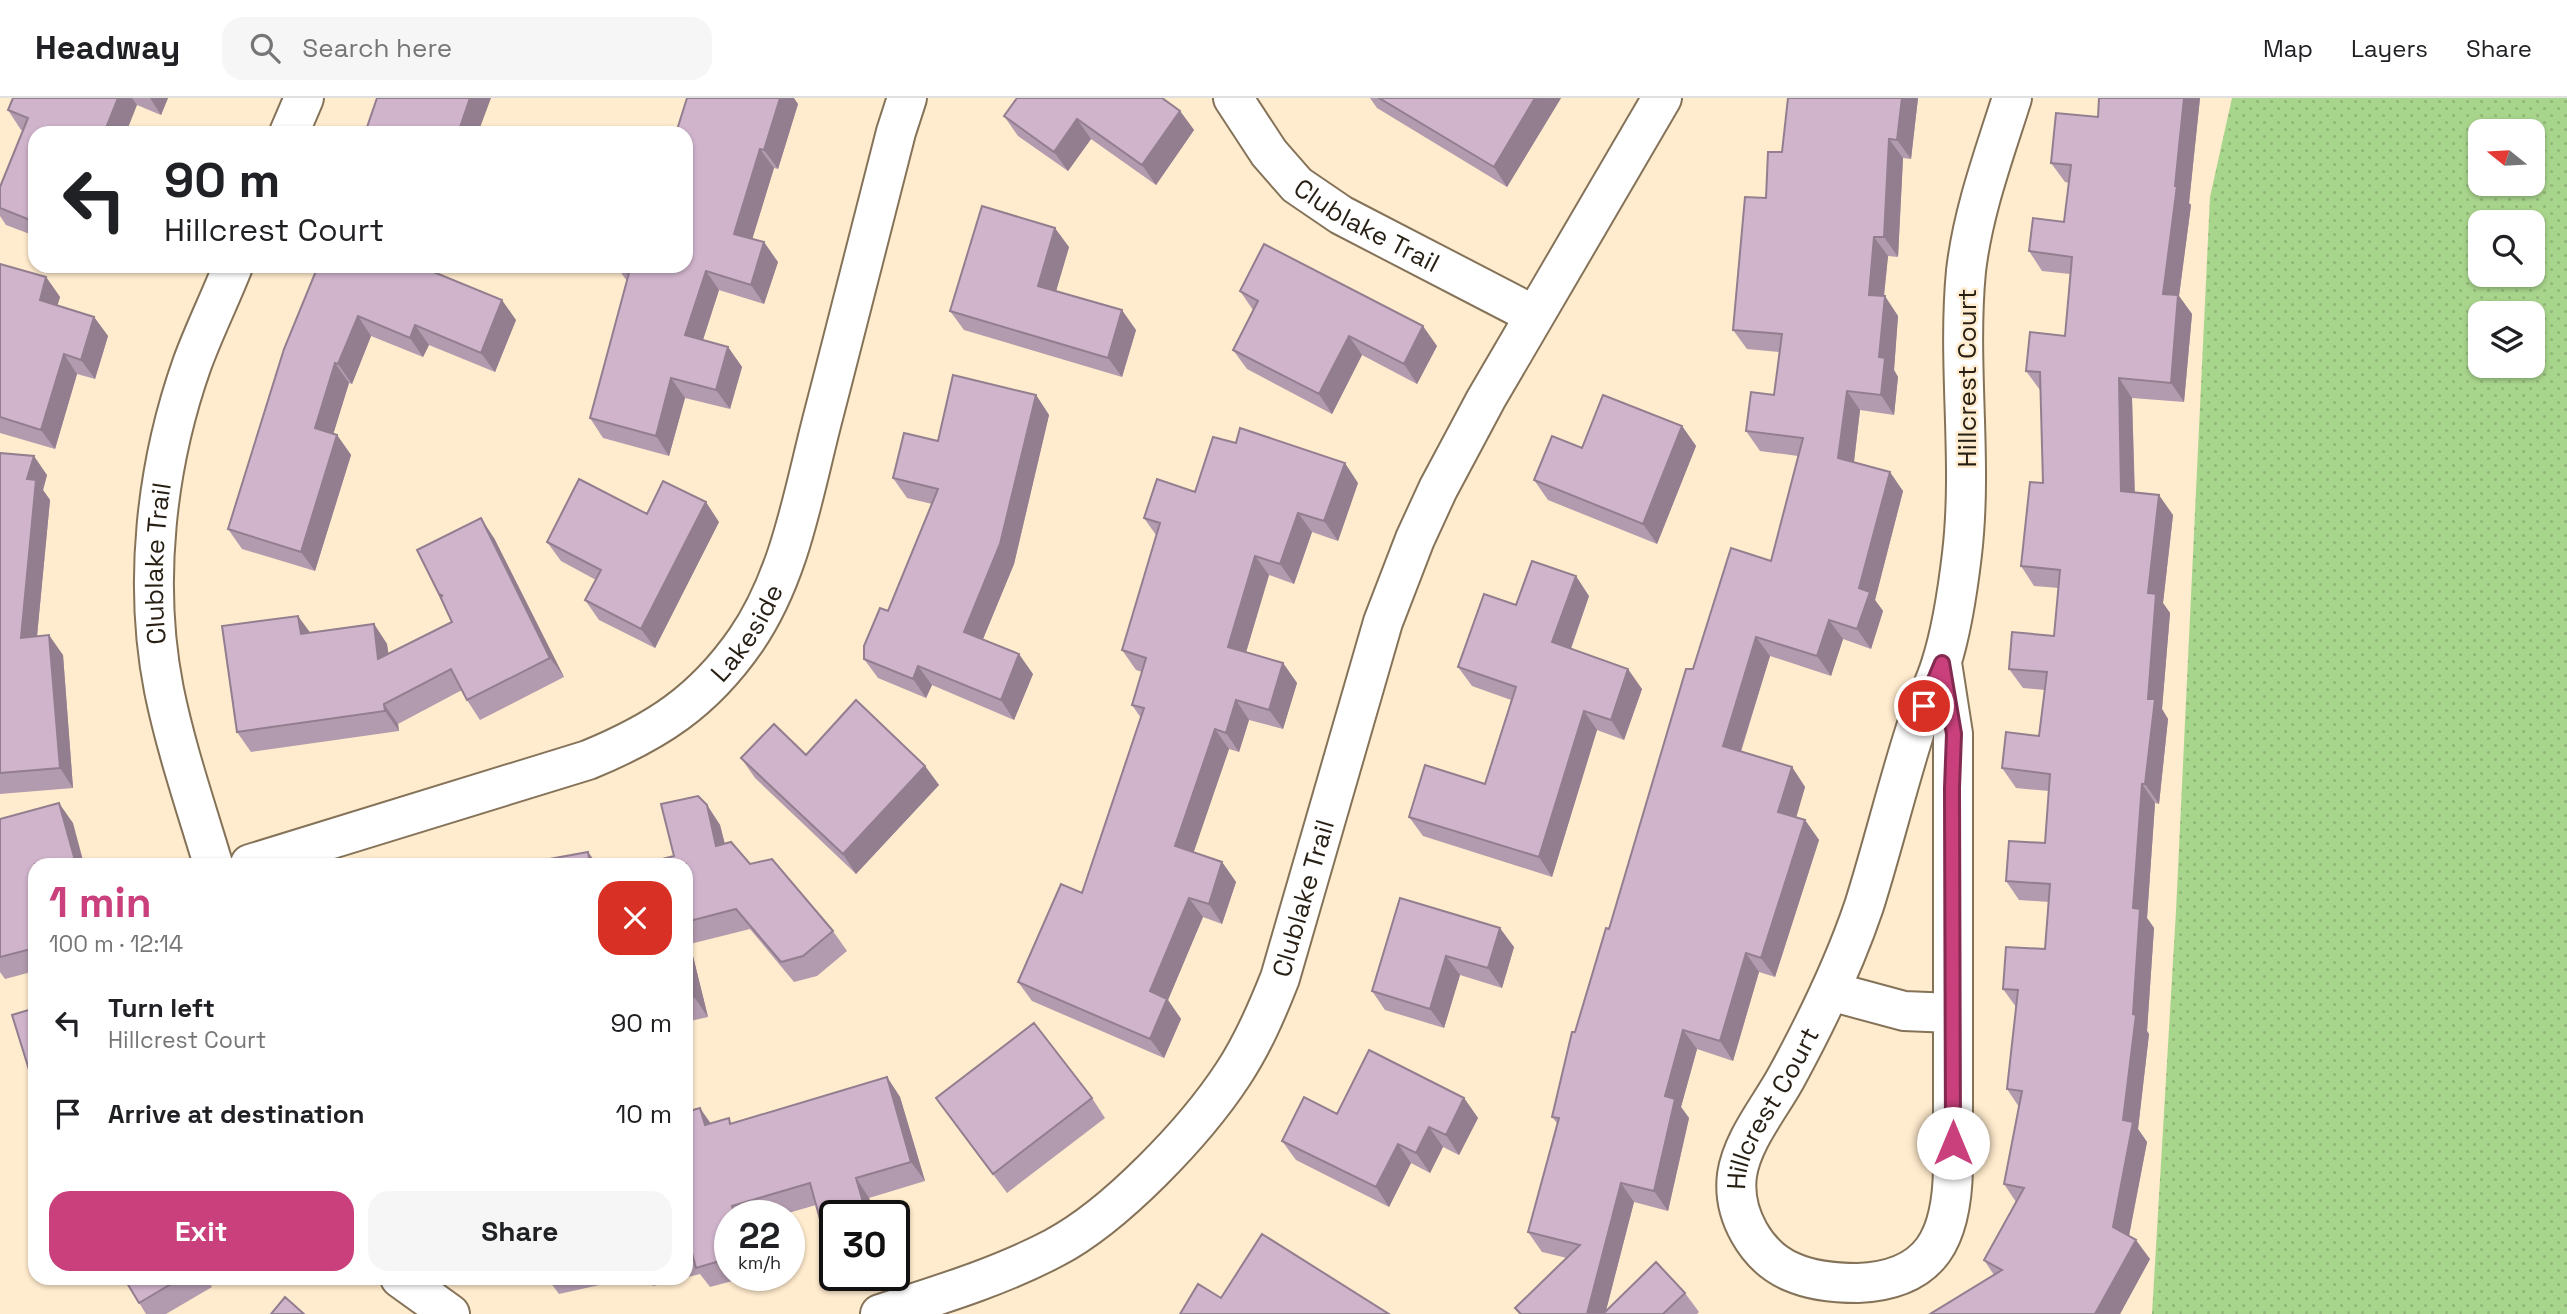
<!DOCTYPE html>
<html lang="en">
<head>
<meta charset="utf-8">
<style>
  body { margin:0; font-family:"Space Grotesk",sans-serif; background:#f6f6f6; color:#202124; height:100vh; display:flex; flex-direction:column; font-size:26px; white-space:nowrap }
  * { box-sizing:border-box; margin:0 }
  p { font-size:23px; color:#757577 }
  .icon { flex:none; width:38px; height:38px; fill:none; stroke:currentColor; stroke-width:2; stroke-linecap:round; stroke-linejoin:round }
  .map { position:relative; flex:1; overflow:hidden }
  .side { position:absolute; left:28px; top:760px; width:665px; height:427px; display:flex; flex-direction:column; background:#fff; border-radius:21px; box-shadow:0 2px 5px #0004 }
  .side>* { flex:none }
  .guide { position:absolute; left:28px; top:28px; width:665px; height:147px; border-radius:21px; box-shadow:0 2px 5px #0004; background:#fff; color:#202124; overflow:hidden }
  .needle { width:46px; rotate:288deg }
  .buttons { position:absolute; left:2468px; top:21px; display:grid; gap:14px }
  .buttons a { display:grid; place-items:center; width:77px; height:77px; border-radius:14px; background:#fff; box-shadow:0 2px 5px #0004; font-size:35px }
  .speed { position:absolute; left:714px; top:1102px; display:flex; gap:14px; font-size:35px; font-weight:700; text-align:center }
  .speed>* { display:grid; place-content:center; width:91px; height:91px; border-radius:50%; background:#fff; box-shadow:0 2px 5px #0004; line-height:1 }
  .speed small { font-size:18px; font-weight:400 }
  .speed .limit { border:4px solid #111; border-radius:10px; background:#fff; color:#111 }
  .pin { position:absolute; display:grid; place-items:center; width:60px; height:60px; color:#fff; margin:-30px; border:4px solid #fff; border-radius:50%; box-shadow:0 2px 7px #0007 }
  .me { position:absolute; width:77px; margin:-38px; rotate:0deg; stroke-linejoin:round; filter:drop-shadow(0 0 5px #0008) }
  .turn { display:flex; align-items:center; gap:24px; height:147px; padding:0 21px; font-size:32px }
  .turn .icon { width:91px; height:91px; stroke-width:2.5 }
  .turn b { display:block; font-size:49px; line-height:60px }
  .round { display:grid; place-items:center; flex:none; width:74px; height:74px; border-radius:21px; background:#f6f6f6 }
  .summary { display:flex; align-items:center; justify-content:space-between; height:119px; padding:0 21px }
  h1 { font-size:42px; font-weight:700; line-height:52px; color:#c9407c }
  .primary-button { display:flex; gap:14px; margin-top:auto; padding:14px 21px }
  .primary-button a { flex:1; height:80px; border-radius:21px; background:#c9407c; color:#fff; font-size:28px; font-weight:700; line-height:80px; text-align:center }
  .primary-button a+a { background:#f6f6f6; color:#202124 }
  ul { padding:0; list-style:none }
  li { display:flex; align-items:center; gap:21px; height:91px; padding:0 21px }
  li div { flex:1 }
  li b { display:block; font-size:26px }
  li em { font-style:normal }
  header { display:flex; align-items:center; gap:42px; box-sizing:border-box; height:98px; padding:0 35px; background:#fff; border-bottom:2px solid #e0e0e0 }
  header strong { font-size:33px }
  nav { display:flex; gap:38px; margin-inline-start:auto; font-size:24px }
  .search { width:490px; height:63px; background:#f6f6f6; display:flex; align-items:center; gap:18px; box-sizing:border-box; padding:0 24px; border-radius:21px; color:#757577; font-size:26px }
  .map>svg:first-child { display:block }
</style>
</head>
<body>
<header>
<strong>Headway</strong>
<div class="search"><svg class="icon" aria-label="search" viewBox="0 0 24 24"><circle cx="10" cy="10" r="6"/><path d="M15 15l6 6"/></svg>Search here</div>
<nav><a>Map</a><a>Layers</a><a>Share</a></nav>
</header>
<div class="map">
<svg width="2567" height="1216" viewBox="0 0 2567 1216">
  <defs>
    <pattern id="grass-dots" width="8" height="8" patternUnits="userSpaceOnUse" patternTransform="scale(1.75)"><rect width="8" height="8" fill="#a8d58c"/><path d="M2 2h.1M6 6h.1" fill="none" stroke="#91b678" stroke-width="1.8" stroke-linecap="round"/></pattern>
  </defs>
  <rect width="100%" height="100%" fill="#ffebcd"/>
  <path fill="url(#grass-dots)" fill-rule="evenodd" d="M2232,0h335v1216h-415l24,-403 34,-714zM2480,33h52v53h-52zM2480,124h52v53h-52zM2480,215h52v53h-52z"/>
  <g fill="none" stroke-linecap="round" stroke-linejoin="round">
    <defs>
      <g id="minor">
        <path id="s1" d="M1233,0l36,55 28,32 44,30 193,100"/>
        <path d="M289,35l15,-35"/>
        <path id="s2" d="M1942,565l11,71v434c-1,68 -20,112 -95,115 -21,0 -46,-2 -66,-11 -36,-15 -60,-58 -55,-97 5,-35 34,-69 50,-99 30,-55 57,-111 77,-170 18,-57 32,-115 50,-172 7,-24 20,-46 27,-70 10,-31 17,-76 21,-110 11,-94 -5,-189 4,-283 7,-60 28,-116 46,-173"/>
        <path id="s3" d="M213,766c-17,-57 -37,-115 -49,-174 -21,-106 -8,-224 28,-326 12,-33 28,-65 41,-98"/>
        <path id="s4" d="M250,766l338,-104c68,-28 115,-58 158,-120 44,-64 57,-145 76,-219 25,-96 49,-192 74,-289l11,-34"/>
        <path d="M1830,893l74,20 48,2"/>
        <path d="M400,1180l50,36"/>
        <path id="s5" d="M880,1216c59,-19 119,-37 174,-66 61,-32 141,-116 179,-174 20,-30 34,-63 47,-96l103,-356 32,-83 23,-50 48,-90 176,-301"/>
      </g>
    </defs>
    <use href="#minor" stroke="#857359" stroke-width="42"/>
    <use href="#minor" stroke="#fff" stroke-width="38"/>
  </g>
  <path fill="#b39baf" d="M13,0h155l-7,17 -24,-10 -102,28v103l-29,-11 -6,-9v-29l23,-57h-2l-13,-20z
    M687,0l111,6 -20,65 -4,-1 -22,71 26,23 -14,42 -45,-14 -16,50 25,7 14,20 -12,42 -45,-11 -16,58 -66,-18 -13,-20 37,-137 -8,-11 67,-4z
    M1370,0h191l-54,89 -130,-79z
    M1788,0h130l-7,61 -8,-1 -5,99 -10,-1 -4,40 14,20 -4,54 4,7 -4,38 -34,-5 -6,52 49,29 -28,109 8,11 -12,38 -28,-10 -12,37 -61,-20 -29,96 51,15 13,20 -9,30 9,3 14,20 -44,137 -16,-5 -26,89 -36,-12 -16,58 8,11 -21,93 -34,-9 -28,109 79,-18 14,19 -2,2h-178l-4,-6 52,-50 -25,-6 -14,-20 29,-109 -5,-6 23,-85 118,-363 78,-108 27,-105 -38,-5 -14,-20 28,-36 5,-43 -32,-3 -14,-19 33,-132 16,-46z
    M2099,0h101l-11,105 2,2 -12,91 13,18 -8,88 -52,-4 3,95 38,22 -10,88 7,10 -8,96 6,10 -9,85 -4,-1 -8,115 7,10 -7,103 2,3 -11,95 9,13 -18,94 21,23 -30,55h-190l64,-39 -10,-15 32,-58 -12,-18 15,-77 -12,-18 9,-82 -13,-18 42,-40 4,-47 -30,-2 -13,-19 39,-38 4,-52 -33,-3 -14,-20 37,-32 6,-46 -22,-2 -14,-19 45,-33 5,-48 -25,-2 -13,-20 22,-83 -2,-93h-1l-14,-19 39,-35 5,-62 -28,-3 -13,-20 35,-29 5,-39 -4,-1 -14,-19 47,-46z
    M1180,13l14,19 -38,55 -65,-46 -23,32 -50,-35 -14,-20z
    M1069,149l-13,44 80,39 -14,47 -158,-47 -14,-19z
    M0,166l46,13 14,20 -3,9 37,11 14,19 -13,43 -18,-5 -22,75 -55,-16z
    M318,168l198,54 -21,52 -66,-27 -6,12 -52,-21 -19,48 -3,-1 -16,51 4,1 14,20 -36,116 -73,-22 -14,-20z
    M1240,193l197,55 -20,38 -55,-29 -30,59 -85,-45 -14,-19 20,-40z
    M1036,297l13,20 -35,149 -31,75 50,35 -19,46 -82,-35 -6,13 -48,-20 -14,-19 24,-48 44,-107 -25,-6 -14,-20 45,-37z
    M1682,328l14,20 -39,98 -109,-44 -14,-20 48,-32z
    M0,355l47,22 -4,15 7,10 -13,136 26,19 10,133 -73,6z
    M1358,385l-20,58 -26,-9 -18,52 -25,-9 -23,77 37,11 14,20 -14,46 -34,-9 -10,32 -10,-3 -36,104 29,9 14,20 -14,42 -19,-7 -35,83 13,19 -17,39 -132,-57 -14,-19 64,-89 59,-175 -9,-13 10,-33 -6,-2 -14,-20 34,-115 -12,-17 51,-26z
    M647,416l72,8 -64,126 -56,-28 -14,-20 11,-20 -35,-19 -14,-19z
    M494,440l70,139 -84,43 -13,-20 -5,-10 -64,34 1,7 -148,21 -14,-20 74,-99 63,-9 13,20 1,9 64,-31 -35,-72z
    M1589,498l-18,53 71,40 -18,51 -27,-10 -45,147 -129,-41 -14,-19 76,-33 26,-84 -39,-14 -14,-19 58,-62z
    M806,657l119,11 14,19 -83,89 -101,-96 -14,-20z
    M707,707l13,20 5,19 108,87 14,20 -30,25 -23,6 -44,-53 -60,15 18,73 -22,5v-158l-12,-8z
    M0,721l73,4 -38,41v107l-30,8 -5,-7z
    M1400,800l114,49 -12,41 -42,-13 -16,53 -59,-18 -13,-19z
    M887,979l13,20 25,84 -56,17 6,18h-40v31l-12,-17 -7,-25 -38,11h-48v60h21l-41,11 -10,-13 -47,12 -6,-8h39v-166l25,11h21z
    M936,1000h156l13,20 -98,75z
    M1464,1000l14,20 -19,37 -16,-8 -13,26 -19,-10 -22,44 -93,-47 -14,-19 55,-27z
    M124,1180h82l6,9 -46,27h-20z
    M547,1180h84l-72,16z"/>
  <path fill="#927e8f" d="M118,0h14l5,7 -11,28h-22z
    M150,0h18l-7,17z
    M470,0h21l-13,35h-20z
    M780,0h14l4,6 -20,65 -14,-19z
    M1535,0h26l-54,89 -13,-20z
    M1902,0h16l-7,61 -14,-19z
    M2184,0h16l-11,105 2,2 -12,91 13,18 -8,88 -13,-19 -8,-89z
    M1180,13l14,19 -38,55 -14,-20z
    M1077,21l14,20 -23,32 -14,-19z
    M1889,41l14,19 -5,99 -14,-20z
    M760,51l14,19 -26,85 -14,-19z
    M1055,130l14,19 -17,58 -14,-19z
    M1874,139l14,19 -6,58 -13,-19z
    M764,144l14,20 -14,42 -13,-19z
    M706,173l13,19 -21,65 -13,-20z
    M46,179l14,20 -7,23 -13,-20z
    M1885,198l13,20 -4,54 4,7 -4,38 -13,-20 -2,-38z
    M502,202l14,20 -21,52 -14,-19z
    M1122,212l14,20 -14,47 -14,-19z
    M358,218l13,20 -19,48 -14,-20z
    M94,219l14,19 -13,43 -14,-19z
    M415,227l14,20 -6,12 -13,-19z
    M1423,228l14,20 -20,38 -13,-20z
    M1349,238l13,19 -30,59 -13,-20z
    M728,249l14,20 -12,42 -14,-19z
    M64,256l13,20 -22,75 -14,-19z
    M335,265l14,20 -20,65 -14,-20z
    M671,280l14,20 -16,58 -13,-20z
    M2119,280l13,20 3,113 -14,-20z
    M1847,293l13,19 -8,68 -14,-20z
    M1036,297l13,20 -35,149 -36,87 -14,-19z
    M1682,328l14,20 -39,98 -14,-20z
    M337,337l14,20 -36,116 -14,-19z
    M34,358l13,19 -4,15 7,10 -15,157 -14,-19 6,-159z
    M1345,365l13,20 -20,58 -14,-20z
    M1890,374l13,19 -28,109 8,11 -12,38 -14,-20 2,-41z
    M2159,397l14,20 -10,88 7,10 -8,96 6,10 -9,85 -14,-20 3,-85v-106z
    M706,404l13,20 -64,126 -14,-19z
    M1298,415l14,19 -18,52 -14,-20z
    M481,420l13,20 70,139 -14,-19z
    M1255,458l14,19 -27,91 -14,-19z
    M1576,478l13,20 -23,66 -14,-20z
    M298,518l14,19 -11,-1z
    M1829,522l14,19 -12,37 -14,-20z
    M374,526l13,20 5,34 -14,-19z
    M49,537l14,20 10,133 -13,-20z
    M1756,539l14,19 -34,110 -13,-20z
    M1019,556l14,20 -19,46 -13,-20z
    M1283,565l14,20 -14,46 -14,-19z
    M918,568l14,19 -6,13 -13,-19z
    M1628,571l14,20 -18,51 -13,-20z
    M1236,602l13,20 -10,32 -13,-19z
    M384,606l14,20 1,7 -14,-20z
    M1584,613l13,19 -45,147 -13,-20z
    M1215,631l14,20 -40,117 -14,-20z
    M925,668l14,19 -83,89 -13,-20z
    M1792,669l13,20 -13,45 -14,-20z
    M2142,686l13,19 -8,115 7,10 -7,103 2,3 -11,95 9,13 -20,104 -14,-19 20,-213v-106z
    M59,705l14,20 11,41h-8z
    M707,707l13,20 10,40 -14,-19z
    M1805,722l14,20 -44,137 -14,-19z
    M588,754l9,12h-7z
    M1222,764l14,20 -14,42 -13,-20z
    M1189,800l14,19 -35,83 13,19 -17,39 -14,-19v-48z
    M1500,830l14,19 -12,41 -14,-20z
    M686,840l4,6 18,73 -14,-20 -8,-33z
    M1746,855l13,19 -26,89 -13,-20z
    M1446,858l14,19 -16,53 -14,-19z
    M1683,932l14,19 -16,58 8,11 -21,93 -14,-20 11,-95z
    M887,979l13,20 25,84 -14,-19z
    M1464,1000l14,20 -19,37 -13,-20z
    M700,1010l14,20 -9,-3z
    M1429,1029l14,20 -13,26 -14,-20z
    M1398,1046l13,19 -22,44 -13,-20z
    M856,1080l13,20 6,18h-8z
    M1621,1085l13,19 -29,112h-18z
    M732,1108l7,10h-4z
    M2136,1142l14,19 -30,55h-25z"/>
  <path fill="#d0b4cc" stroke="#927e8f" stroke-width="2" d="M13,0h105l-14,35h-69v89l-35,-14v-21l28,-69 -20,-8z
    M377,0h93l-12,35h-93z
    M687,0h93l-16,52 -4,-1 -26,85 30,8 -13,43 -45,-14 -21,64 43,12 -12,43 -45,-12 -15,58 -66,-18 39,-145 -10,-3 2,-4h65v-133h-10z
    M1017,0h145l18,13 -38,54 -65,-46 -23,33 -50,-36z
    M1379,0h156l-41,69z
    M1788,0h114l-5,42 -8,-1 -5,98h-10l-5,58 16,1 -6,61 6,1 -4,37 -34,-4 -9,67 52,14 -31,116 11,4 -13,37 -28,-9 -12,36 -61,-19 -33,109 69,21 -14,45 27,8 -44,138 -15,-5 -26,88 -37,-11 -18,66 10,3 -21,92 -33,-8 -34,131h-66l-6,-6 65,-63 -52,-13 31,-114 -7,-1 20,-85h3l31,-104 3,1 77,-260h7l38,-121 40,13 32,-123 -57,-7 5,-39 23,3 8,-61 -49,-4 12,-133 21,1 2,-46h14z
    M2099,0h85l-9,88h2l-14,108 15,1 -7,88 -52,-5 2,113 38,4 -11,98 8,1 -8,105h7l-10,85h-3l-9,124 7,1 -7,105 3,1 -13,105 10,2 -20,105 23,13 -41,74h-165l72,-44 -18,-10 40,-72 -20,-4 18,-93 -15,-2 11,-99 -15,-1 3,-42 39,2 5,-65 -44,-3 3,-40 36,2 5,-69 -48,-6 4,-36 33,4 8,-64 -38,-3 3,-37 42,4 6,-66 -39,-4 9,-84 13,1 -3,-111 -14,-1 4,-39 35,4 7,-79 -43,-6 4,-33 31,4 7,-57 -20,-2 5,-50 42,4z
    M982,108l73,22 -17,58 84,24 -14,48 -158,-47z
    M1264,146l159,82 -19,38 -55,-28 -30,58 -86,-44 25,-49 -18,-10z
    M0,166l46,13 -6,23 54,17 -13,43 -17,-6 -23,76 -41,-13z
    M318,168h101l83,34 -21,53 -66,-28 -5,13 -52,-22 -20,48 -3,-1 -20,65 22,7 -36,117 -73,-23 56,-180z
    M953,277l83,20 -36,149 -36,88 55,22 -18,46 -83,-34 -5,13 -49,-20v-13l16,-38 8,3 50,-122 -45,-11 11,-45 34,8z
    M1603,297l79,31 -39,98 -109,-44 18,-44 30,12z
    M1240,330l105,35 -21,58 -26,-8 -18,51 -25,-8 -27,91 55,16 -14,47 -33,-10 -10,33 -11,-4 -40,117 47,16 -13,42 -20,-6 -39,93 17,8 -17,40 -132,-57 43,-98 21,9 62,-185 -12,-3 14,-47 -24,-8 38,-127 -16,-5 13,-39 38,13 18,-55 23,6z
    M0,355l34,3 -7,23 9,1 -15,158 28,-3 11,133 -60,5z
    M579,381l68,35 16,-33 43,21 -65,127 -56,-29 16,-30 -54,-28z
    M481,420l69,140 -83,42 -16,-31 -67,35 1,7 -148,21 -15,-106 76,-10 3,18 73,-10 4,35 74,-37 -12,-26h3l-4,-2 -22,-44z
    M1532,463l44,15 -24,66 76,27 -17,51 -27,-9 -45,146 -130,-40 16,-52 60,19 31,-97 -58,-20 26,-73 32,11z
    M856,602l69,66 -82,88 -102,-96 33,-34 32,31z
    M698,698l9,9 9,41 15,-4 19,22 22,-5 61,72 -30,25 -22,6 -45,-53 -50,13v-58h-41l2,-1 27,-7 -13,-52z
    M59,705l17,61h-41v84l-35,9v-138z
    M588,754l2,12h-68z
    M1400,800l100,30 -12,40 -42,-12 -16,53 -58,-18z
    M686,866l8,33 -8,2z
    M35,910v81l-23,-74z
    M1034,925l58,75 -99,76 -57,-76z
    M1369,952l95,48 -18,37 -17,-8 -13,26 -18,-9 -22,43 -94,-46 22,-44 33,17z
    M887,979l24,85 -55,16 11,38h-32v11l-12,3 -13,-47 -78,23 3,10h-5v42l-34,10 -4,-15 -6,2v-143l14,-4 5,17 24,-7 1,6z
    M1262,1136l127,80h-209l18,-30 23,14z
    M1656,1164l29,31 -22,21h-60z
    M124,1180h57l-42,25z
    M285,1199l19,17h-33z"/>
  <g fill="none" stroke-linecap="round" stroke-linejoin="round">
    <defs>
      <path id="route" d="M1924,608l18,-43 12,71 -2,54 1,355"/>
    </defs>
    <use href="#route" stroke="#832a51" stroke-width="18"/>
    <use href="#route" stroke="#c9407c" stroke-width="12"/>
  </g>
  <g text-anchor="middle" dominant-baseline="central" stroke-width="5" stroke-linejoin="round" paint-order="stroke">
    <g font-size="26" fill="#271f14" stroke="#ffebcd">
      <text stroke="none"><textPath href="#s1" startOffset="189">Clublake Trail</textPath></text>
      <text transform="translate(1967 280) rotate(-90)">Hillcrest Court</text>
      <text stroke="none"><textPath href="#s3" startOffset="308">Clublake Trail</textPath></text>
      <text stroke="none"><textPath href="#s4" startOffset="562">Lakeside</textPath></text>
      <text stroke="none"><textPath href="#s5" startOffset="628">Clublake Trail</textPath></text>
      <text stroke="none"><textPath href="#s2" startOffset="938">Hillcrest Court</textPath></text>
    </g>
  </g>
</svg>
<div class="buttons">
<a><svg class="needle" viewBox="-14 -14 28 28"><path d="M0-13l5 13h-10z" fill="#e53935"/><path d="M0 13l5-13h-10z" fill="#757577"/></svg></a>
<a><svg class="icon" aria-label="search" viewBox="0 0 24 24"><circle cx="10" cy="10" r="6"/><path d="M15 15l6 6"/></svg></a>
<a><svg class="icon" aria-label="layers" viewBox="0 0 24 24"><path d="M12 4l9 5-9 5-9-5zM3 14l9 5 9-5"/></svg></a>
</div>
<div class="speed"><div>22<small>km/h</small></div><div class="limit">30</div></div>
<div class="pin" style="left:1924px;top:608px;background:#d93025"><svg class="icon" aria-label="arrive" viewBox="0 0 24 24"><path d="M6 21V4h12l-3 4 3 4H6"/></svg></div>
<svg class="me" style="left:1953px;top:1045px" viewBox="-20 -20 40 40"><circle r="19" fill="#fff"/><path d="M0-13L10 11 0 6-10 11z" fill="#c9407c"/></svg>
<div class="guide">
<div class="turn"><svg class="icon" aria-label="left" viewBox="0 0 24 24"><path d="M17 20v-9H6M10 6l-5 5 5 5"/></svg><div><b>90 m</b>Hillcrest Court</div></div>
</div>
<section class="side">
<div class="summary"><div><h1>1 min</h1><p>100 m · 12:14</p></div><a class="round" style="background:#d93025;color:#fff"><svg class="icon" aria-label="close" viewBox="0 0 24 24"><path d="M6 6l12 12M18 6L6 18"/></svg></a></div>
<ul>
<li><svg class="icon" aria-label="left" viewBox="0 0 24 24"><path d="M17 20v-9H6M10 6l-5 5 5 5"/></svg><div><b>Turn left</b><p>Hillcrest Court</p></div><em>90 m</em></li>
<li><svg class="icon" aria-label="arrive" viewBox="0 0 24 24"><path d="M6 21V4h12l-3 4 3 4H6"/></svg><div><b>Arrive at destination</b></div><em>10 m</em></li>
</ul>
<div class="primary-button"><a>Exit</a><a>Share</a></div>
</section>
</div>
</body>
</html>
